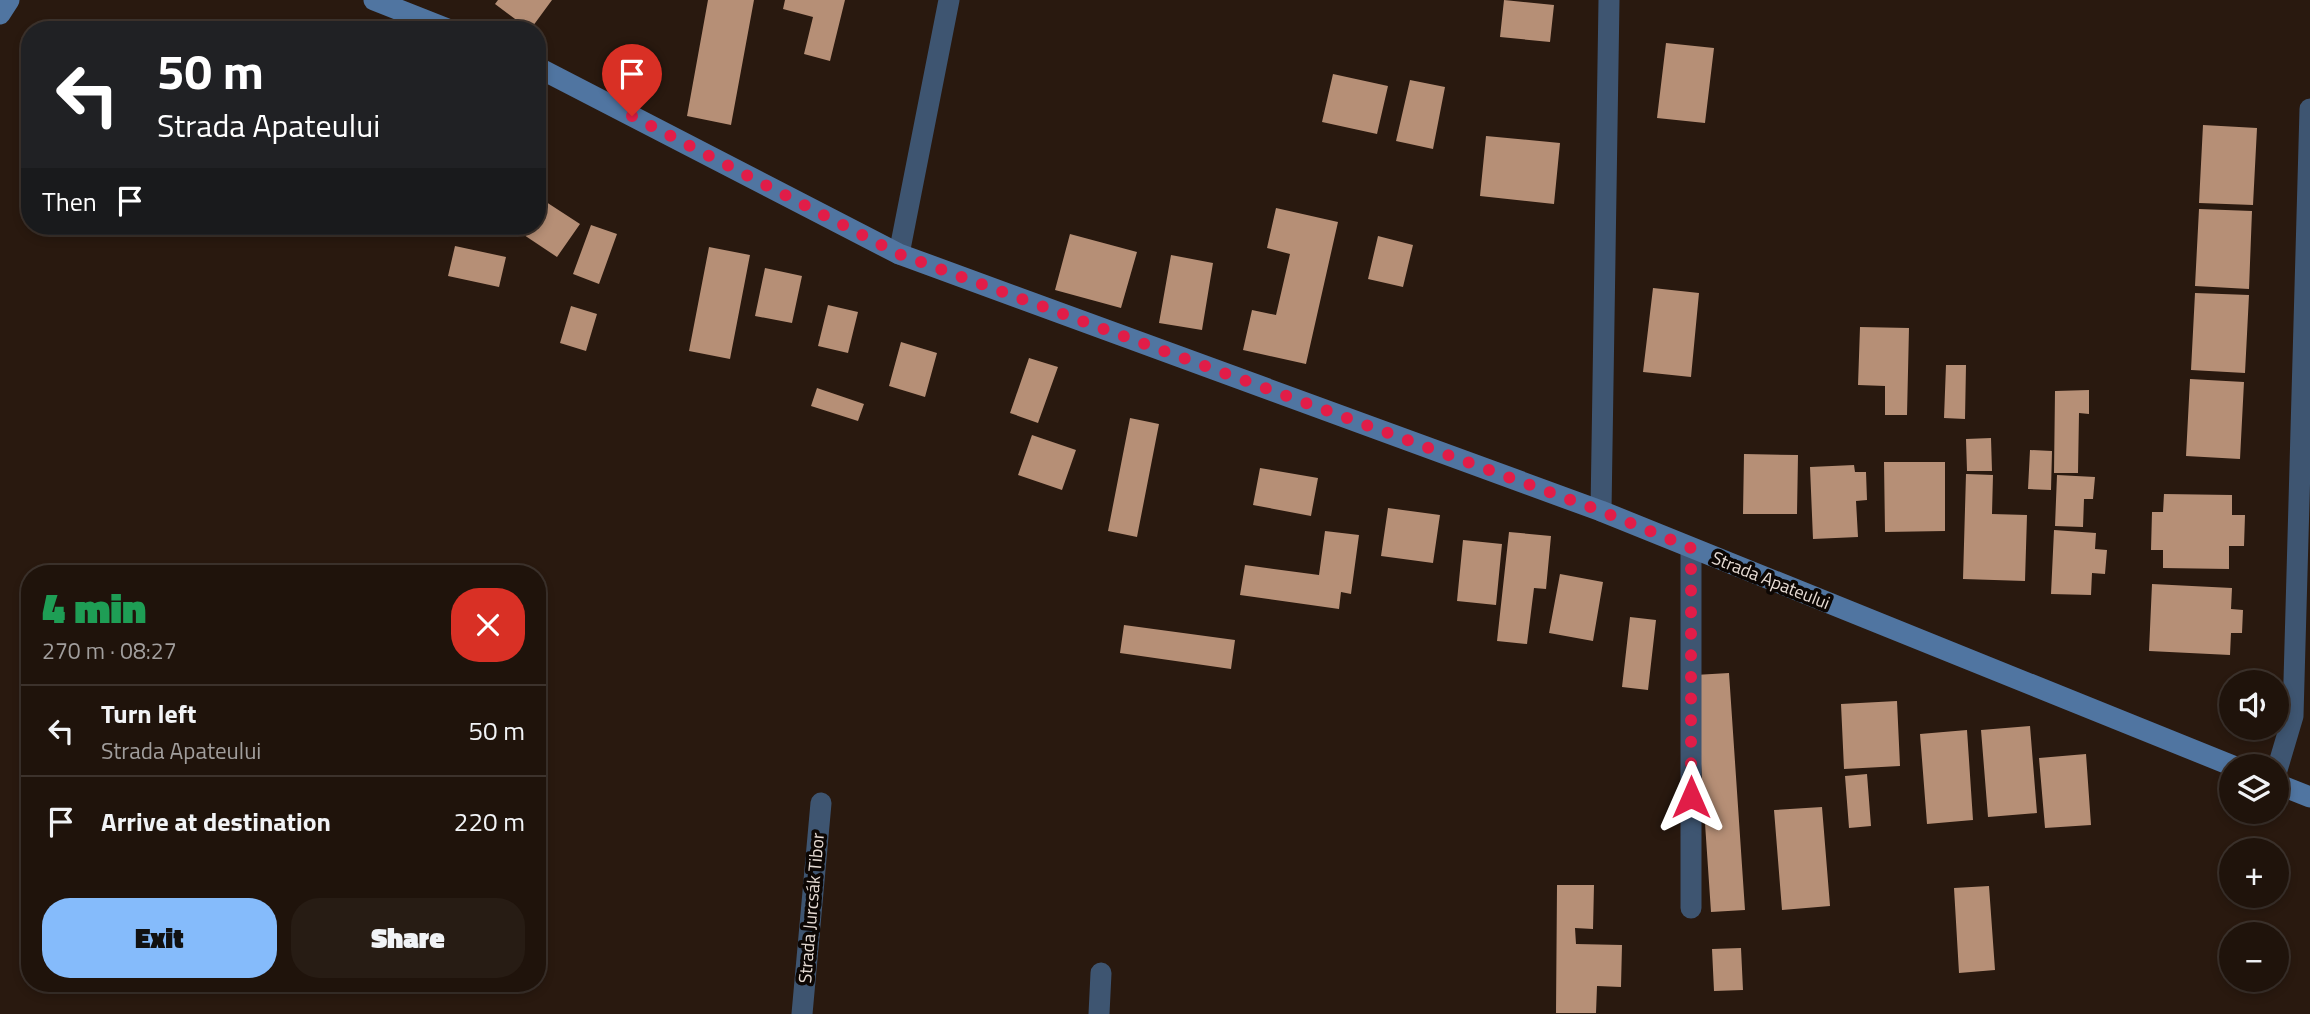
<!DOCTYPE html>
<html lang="en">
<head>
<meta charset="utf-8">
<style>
  body { margin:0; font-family:"Titillium Web",sans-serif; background:#271c14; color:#f1f3f6; height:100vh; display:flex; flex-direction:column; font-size:26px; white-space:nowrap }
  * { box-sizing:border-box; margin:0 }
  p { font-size:23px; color:#a19e9d }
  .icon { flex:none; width:38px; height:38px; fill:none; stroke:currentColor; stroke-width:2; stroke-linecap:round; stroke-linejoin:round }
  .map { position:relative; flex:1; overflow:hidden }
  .side { position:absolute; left:21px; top:565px; width:525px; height:427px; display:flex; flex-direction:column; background:#1f130b; border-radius:28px; box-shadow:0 4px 10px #0003,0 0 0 2px #3c322c }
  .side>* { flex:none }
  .hud { position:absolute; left:21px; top:21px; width:525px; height:214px; border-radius:28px; box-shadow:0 4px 10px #0003,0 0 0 2px #3c322c; background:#202124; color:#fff; overflow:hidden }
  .tools { position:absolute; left:2219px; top:670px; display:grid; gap:14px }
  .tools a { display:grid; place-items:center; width:70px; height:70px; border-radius:50%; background:#1f130b; box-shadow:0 4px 10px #0003,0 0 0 2px #3c322c; font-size:35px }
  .pin { position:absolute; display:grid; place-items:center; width:60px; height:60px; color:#fff; margin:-72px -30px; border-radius:50% 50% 50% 0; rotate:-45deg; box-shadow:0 0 7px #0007 }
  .pin .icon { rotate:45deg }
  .me { position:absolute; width:77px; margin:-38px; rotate:0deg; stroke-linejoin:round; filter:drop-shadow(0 0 5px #0008) }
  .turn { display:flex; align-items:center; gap:24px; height:147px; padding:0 21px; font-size:32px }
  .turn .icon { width:91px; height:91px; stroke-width:2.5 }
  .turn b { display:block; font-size:49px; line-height:60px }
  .then { display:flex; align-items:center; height:66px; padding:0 21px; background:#0003; gap:14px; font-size:26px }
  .round { display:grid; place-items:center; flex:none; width:74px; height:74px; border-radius:28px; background:#271c14 }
  .summary { display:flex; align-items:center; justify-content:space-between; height:119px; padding:0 21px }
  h1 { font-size:42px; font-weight:800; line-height:52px; color:#1e9e55 }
  .button { display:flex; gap:14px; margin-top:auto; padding:14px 21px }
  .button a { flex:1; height:80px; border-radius:28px; background:#85bbfb; color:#111; font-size:28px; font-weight:800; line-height:80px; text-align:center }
  .button a+a { background:#271c14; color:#f1f3f6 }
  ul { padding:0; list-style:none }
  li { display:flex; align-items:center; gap:21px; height:91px; padding:0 21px; border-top:2px solid #3c322c }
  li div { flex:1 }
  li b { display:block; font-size:26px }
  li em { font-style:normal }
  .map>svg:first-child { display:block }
</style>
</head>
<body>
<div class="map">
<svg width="2310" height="1014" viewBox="0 0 2310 1014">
  <rect width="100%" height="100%" fill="#29190f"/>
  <path fill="#b68f76" d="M498,0h54l-22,30 -35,-26z
    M708,0h46l-23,125 -44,-9z
    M785,0h60l-15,61 -26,-7 9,-37 -30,-8z
    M1504,0l50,5 -4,37 -50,-5z
    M1666,43l48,5 -9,75 -48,-5z
    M1333,74l55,12 -11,48 -55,-12z
    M1410,80l35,7 -12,62 -37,-8z
    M2203,125l54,3 -4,77 -54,-2z
    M1486,136l74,7 -6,61 -74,-8z
    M540,198l40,26 -23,33 -39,-26 4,-5h15v-24z
    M1276,208l62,14 -32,142 -63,-14 9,-40 24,5 14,-61 -23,-6z
    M2199,209l53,2 -3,78 -54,-3z
    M591,225l26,9 -18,50 -26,-10z
    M1070,234l67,18 -16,56 -66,-18z
    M1378,236l35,9 -10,42 -35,-8z
    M455,246l51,11 -7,30 -51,-11z
    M709,247l41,8 -20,104 -41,-8z
    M1171,255l42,8 -11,67 -43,-7z
    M765,268l37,8 -10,47 -37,-7z
    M1653,288l46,5 -8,84 -48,-5z
    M2195,293l54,2 -4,78 -54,-3z
    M828,305l30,7 -10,41 -30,-7z
    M571,306l26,8 -11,37 -26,-8z
    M1860,327l49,1 -2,87h-22v-29l-27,-1z
    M901,342l36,11 -12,44 -36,-11z
    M1029,358l29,9 -20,56 -28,-10z
    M1946,365h20l-1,54 -21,-1z
    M2190,379l54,3 -4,77 -54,-3z
    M817,388l47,16 -6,17 -47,-15z
    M2089,390v24l-10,-1 -1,60h-24l1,-82z
    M1130,418l29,6 -22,113 -29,-6z
    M1032,435l44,15 -14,40 -44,-15z
    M1991,438l1,33h-25l-1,-32z
    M2030,450l22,1 -1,39 -23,-1z
    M1744,454l54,1 -1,59h-54z
    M1884,462h61v69l-60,1z
    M1854,465l1,7h11l1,28 -11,1 2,36 -45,2 -3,-72z
    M1260,468l58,10 -7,38 -58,-11z
    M1966,474l27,1 -1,39 35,1 -2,66 -62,-2z
    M2057,475l38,2 -2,22h-9l-1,28 -28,-1z
    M2164,494l68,1v20h13l-1,31h-15v23l-66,-1v-18h-12l1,-38h11z
    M1388,508l52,7 -7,48 -52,-7z
    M2054,530l42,3 -1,16 12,1 -2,24 -13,-1 -1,22 -40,-1z
    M1325,531l34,4 -8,59 -10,-2 -2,17 -99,-14 5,-30 74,10z
    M1509,532l42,4 -5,53 -12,-1 -7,56 -30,-3z
    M1463,540l39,4 -6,61 -39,-4z
    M1560,574l43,8 -10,59 -44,-8z
    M2152,584l80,4 -1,21 12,1 -1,23h-11l-1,22 -81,-4z
    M1630,617l26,3 -8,70 -26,-3z
    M1124,625l111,15 -4,29 -111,-16z
    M1729,673l16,237 -34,2 -16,-237z
    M1897,701l3,65 -56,3 -3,-65z
    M2030,726l7,87 -49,4 -7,-87z
    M1967,730l6,90 -46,4 -7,-90z
    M2086,754l5,71 -46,3 -6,-70z
    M1867,774l4,52 -22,2 -4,-52z
    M1822,807l8,99 -48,4 -8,-100z
    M1557,885h37l-1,44 -18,-1 1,16 46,1 -1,42 -24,-1 -1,27h-40z
    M1989,886l6,84 -36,3 -5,-85z
    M1741,948l2,42 -29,1 -2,-42z"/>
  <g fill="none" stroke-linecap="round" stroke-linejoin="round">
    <path stroke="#3e5571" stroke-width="21" d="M899,254l50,-254
      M1601,511l8,-511
      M1691,548v360
      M2277,770l16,-54 17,-607
      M802,1014l19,-211
      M1099,1014l2,-41"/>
    <path stroke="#5075a1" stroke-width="21" d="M374,0l76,30
      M0,14l9,-14
      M537,67l362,187 702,257 632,255
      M2277,784l33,13"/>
  </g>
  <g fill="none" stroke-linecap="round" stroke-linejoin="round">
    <path stroke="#e11d48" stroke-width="12" stroke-dasharray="0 21.6" d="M632,116l267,138 702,257 90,37v249"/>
  </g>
  <g text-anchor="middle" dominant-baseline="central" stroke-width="7" stroke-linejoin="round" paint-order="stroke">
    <g font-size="18" fill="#e7dcd5" stroke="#0c0603">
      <text transform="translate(1771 580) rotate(22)">Strada Apateului</text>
      <text transform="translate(811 908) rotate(-85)">Strada Jurcsák Tibor</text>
    </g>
  </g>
</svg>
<div class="tools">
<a><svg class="icon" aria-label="sound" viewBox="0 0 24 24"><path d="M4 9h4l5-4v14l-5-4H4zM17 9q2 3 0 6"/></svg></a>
<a><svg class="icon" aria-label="layers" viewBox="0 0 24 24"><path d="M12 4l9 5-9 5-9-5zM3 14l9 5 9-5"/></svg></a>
<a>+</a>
<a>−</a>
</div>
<div class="pin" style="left:632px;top:116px;background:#d93025"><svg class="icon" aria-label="arrive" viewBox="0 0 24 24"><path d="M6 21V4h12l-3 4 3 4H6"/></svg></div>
<svg class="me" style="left:1691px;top:797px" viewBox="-20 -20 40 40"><path d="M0-17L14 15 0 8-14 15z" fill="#e11d48" stroke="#fff" stroke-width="4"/></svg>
<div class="hud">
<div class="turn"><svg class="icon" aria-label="left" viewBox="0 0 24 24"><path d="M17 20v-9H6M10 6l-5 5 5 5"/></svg><div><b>50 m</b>Strada Apateului</div></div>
<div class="then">Then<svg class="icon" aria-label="arrive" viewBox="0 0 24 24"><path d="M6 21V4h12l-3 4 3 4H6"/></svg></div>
</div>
<section class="side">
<div class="summary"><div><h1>4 min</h1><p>270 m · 08:27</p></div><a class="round" style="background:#d93025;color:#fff"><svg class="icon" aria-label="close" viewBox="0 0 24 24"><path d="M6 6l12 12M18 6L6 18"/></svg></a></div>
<ul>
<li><svg class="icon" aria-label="left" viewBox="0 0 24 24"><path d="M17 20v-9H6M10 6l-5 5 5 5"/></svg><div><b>Turn left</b><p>Strada Apateului</p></div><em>50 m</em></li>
<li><svg class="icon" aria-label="arrive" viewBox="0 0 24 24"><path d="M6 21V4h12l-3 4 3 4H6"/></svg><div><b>Arrive at destination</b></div><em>220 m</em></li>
</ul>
<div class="button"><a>Exit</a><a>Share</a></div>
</section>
</div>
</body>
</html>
